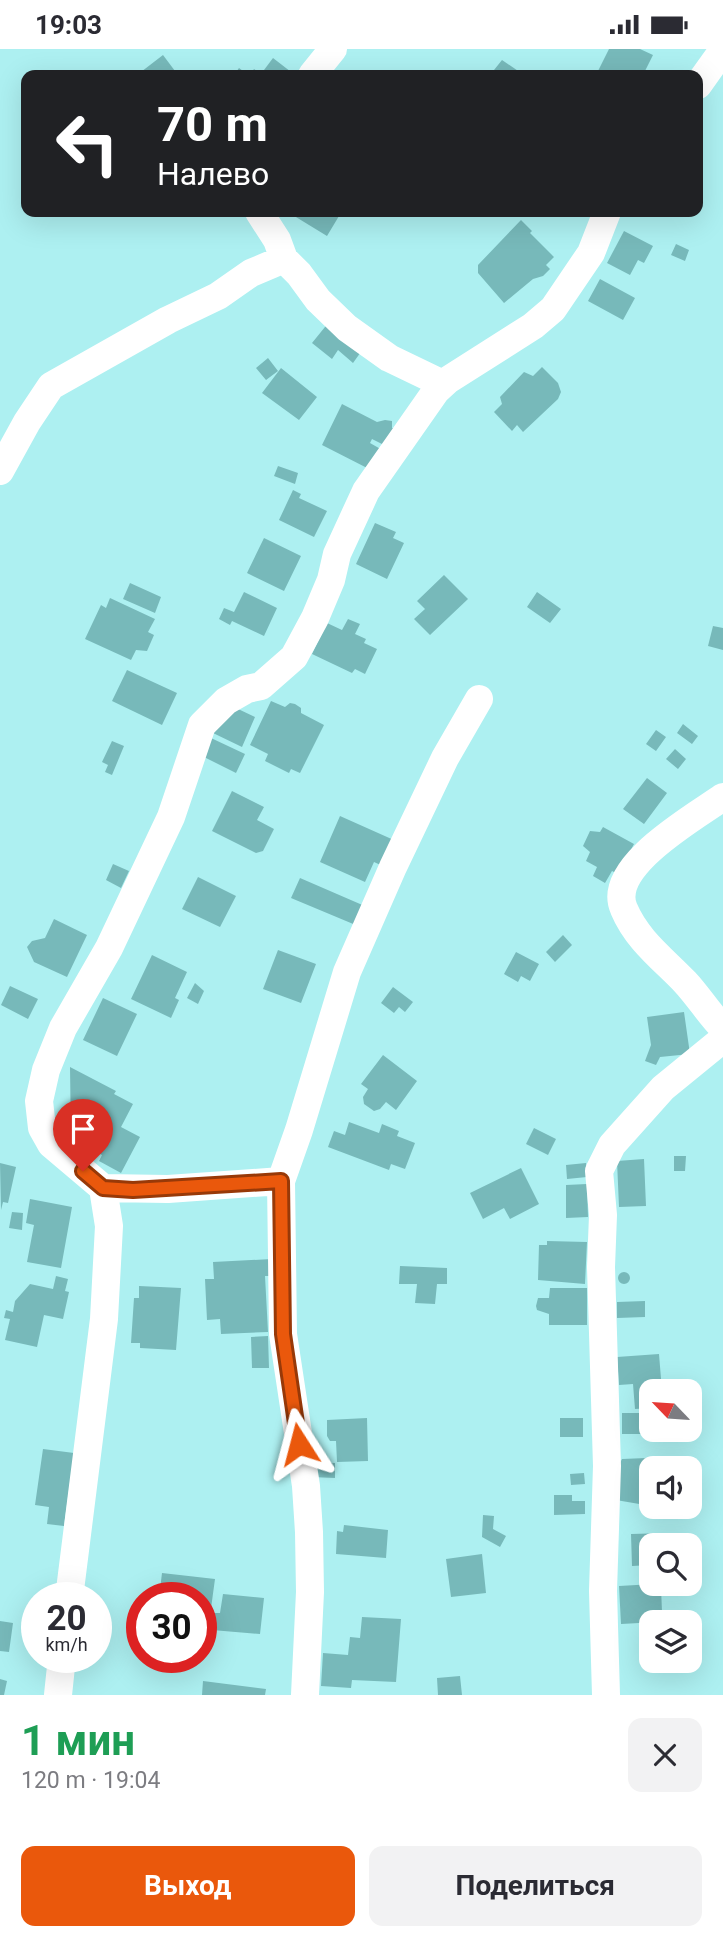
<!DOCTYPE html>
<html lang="ru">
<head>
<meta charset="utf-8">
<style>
  body { margin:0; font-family:Roboto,sans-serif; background:#f2f2f3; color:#2b2b33; height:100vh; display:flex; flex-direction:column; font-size:26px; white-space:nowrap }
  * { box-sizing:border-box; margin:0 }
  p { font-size:23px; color:#7c7c81 }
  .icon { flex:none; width:38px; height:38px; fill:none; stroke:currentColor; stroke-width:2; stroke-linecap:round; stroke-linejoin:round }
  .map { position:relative; height:1646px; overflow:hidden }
  .panel { display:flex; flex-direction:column; background:#fff; flex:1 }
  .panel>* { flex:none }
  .top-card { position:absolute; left:21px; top:21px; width:682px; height:147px; border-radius:14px; box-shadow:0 7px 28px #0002; background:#202124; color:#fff; overflow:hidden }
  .needle { width:46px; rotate:295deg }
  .buttons { position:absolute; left:639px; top:1330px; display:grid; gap:14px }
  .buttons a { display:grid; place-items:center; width:63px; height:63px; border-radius:14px; background:#fff; box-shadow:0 7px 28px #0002; font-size:35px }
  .speed { position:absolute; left:21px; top:1533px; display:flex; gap:14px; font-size:35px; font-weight:700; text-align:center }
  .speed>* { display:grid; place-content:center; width:91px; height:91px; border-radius:50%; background:#fff; box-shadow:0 7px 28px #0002; line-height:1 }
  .speed small { font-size:18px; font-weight:400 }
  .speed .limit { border:10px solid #d22; background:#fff; color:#111 }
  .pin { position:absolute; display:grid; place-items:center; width:60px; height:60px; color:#fff; margin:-72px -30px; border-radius:50% 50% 50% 0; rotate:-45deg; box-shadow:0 0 7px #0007 }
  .pin .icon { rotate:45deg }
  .me { position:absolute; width:77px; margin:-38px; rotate:351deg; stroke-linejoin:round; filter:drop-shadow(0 0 5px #0008) }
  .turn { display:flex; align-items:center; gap:24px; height:147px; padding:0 21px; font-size:32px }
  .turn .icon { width:91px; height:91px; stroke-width:2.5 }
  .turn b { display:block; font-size:49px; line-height:60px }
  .round { display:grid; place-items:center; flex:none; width:74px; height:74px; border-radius:14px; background:#f2f2f3 }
  .summary { display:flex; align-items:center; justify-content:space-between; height:119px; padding:0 21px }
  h1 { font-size:42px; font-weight:700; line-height:52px; color:#1e9e55 }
  .cta { display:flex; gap:14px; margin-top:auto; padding:14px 21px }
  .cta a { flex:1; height:80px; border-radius:14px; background:#ea580c; color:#fff; font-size:28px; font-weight:700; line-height:80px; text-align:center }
  .cta a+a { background:#f2f2f3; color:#2b2b33 }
  .status { display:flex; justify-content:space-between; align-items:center; height:49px; padding:0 35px; background:#fff; direction:ltr }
  .status svg { height:19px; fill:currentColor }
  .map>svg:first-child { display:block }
</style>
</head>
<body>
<div class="status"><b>19:03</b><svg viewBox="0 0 49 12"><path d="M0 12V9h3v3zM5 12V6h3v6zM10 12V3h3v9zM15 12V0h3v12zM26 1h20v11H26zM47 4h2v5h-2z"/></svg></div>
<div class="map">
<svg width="723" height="1646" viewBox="0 0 723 1646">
  <rect width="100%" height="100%" fill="#adf0f1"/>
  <path fill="#77b9ba" d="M609,0h31l13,6 -10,20h-47z
    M163,6l15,20h-41z
    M273,9l22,17h-45l4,-6 7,5z
    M502,11l22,15h-34z
    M239,19l8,6 -2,1h-11z
    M293,163h41l5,4 -12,20 -36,-22z
    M521,171l11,11 -2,2 24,24 -8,8 4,4 -7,7 -10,3 -29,24 -26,-30v-8z
    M624,182l29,15 -9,17 -6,-3 -8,15 -23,-12z
    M676,195l13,6 -4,11 -14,-6z
    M600,230l35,19 -12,22 -35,-19z
    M329,273l34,27 -10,14 -15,-13 -6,9 -20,-16z
    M268,309l10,13 -12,9 -10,-12z
    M542,318l16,16 3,9 -3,7 -35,33 -6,-7 -5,6 -18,-19 8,-8 -2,-7 24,-25 9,4z
    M281,319l36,29 -18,23 -37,-27z
    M342,355l35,18 8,-2 7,1v7l3,1 -9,17 -14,-7 -2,4 14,8 -11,20 -51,-26z
    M278,417l20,7 -3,11 -21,-8z
    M293,441l8,4 -2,4 28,13 -13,26 -35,-17z
    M375,474l21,9 -3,6 11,5 -17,36 -31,-15z
    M264,489l37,18 -17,35 -37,-18z
    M444,526l24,24 -38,36 -16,-16 11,-10 -8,-8z
    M130,534l31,14 -6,16 -32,-14z
    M244,543l33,16 -13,28 -32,-15 -2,4 -11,-6 5,-11 10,4z
    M537,543l24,17 -11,14 -23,-16z
    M110,549l45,21 -7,13 6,3 -7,16 -11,-1 -5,10 -46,-21 16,-34 5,3z
    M348,570l12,5 -5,10 11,5 -2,4 13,6 -12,25 -10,-5 -3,4 -40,-19 15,-31 15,7z
    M713,577l10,2v22l-15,-4z
    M127,621l50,23 -15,32 -50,-24z
    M271,652l14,6 5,-4 5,1 6,4v5l23,12 -24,48 -9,-4 -2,4 -24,-12 3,-7 -18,-9z
    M236,659l19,9 -13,30 -29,-14z
    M683,675l15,12 -6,8 -15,-11z
    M656,681l10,7 -10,14 -10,-7z
    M211,689l34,16 -9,19 -34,-17z
    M112,692l12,5 -12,29 -7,-3 3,-7 -6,-3z
    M675,700l11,10 -8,10 -12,-10z
    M647,729l20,15 -23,31 -21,-15z
    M232,742l32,16 -7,13 17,9 -11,22 -7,2 -44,-22z
    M340,767l56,25 -11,26 -11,-5 -9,20 -45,-20z
    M603,778l31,17 -16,30 -6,-3 -7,12 -12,-7 4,-9 -11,-6 4,-9 -7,-6 7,-15 10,1z
    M113,815l16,7 -8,17 -15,-8z
    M198,828l38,19 -16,31 -38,-18z
    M300,829l67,29 -9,19 -67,-28z
    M54,870l33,16 -20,42 -33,-15 -7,-15 5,-6 13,-3z
    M563,886l9,10 -17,17 -9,-10z
    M278,901l38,14 -15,39 -38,-14z
    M516,903l23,12 -9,17 -9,-5 -3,6 -14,-8z
    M152,906l35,17 -12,26 4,2 -8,18 -40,-19z
    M195,934l9,8 -6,13 -11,-6z
    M10,937l28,13 -10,20 -27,-14z
    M393,938l20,15 -8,10 -6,-5 -5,6 -13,-10z
    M103,949l34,16 -20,42 -34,-16z
    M684,963l6,42 -30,3 -4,8 -11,-4 6,-16 -4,-28z
    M383,1006l34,26 -21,29 -10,-8 -6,7 -6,2 -10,-7 -1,-7 5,-8 -7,-5z
    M70,1018l46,24 -2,3 19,10 -12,23 19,10 -19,36 -22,-12 3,-6 -31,-17z
    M349,1073l30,11 3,-9 17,7 -2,5 18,7 -10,26 -14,-5 -2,6 -61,-23 6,-16 11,4z
    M534,1079l22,11 -8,16 -22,-11z
    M674,1107h12l-1,15h-11z
    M644,1110l2,47 -27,1 -2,-46z
    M0,1114l16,4 -8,36 -5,-1 -2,8z
    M586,1114l1,14 -20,2 -1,-14z
    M521,1119l18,36 -29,15 -6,-11 -21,11 -13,-26z
    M587,1135l1,33 -22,1v-33z
    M30,1150l42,8 -11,61 -34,-6 7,-37 -8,-2z
    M12,1163l11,1 -1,17 -13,-2z
    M547,1192l40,1 -2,42 -47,-4 1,-35h8z
    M272,1210l1,17h-8l3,56 -47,2 -1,-15 -13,1 -2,-41h9l-1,-17z
    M400,1217l47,2v16h-10l-2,20 -20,-1 2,-19h-18z
    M618 1229a6 6 0 1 1 12 0a6 6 0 1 1-12 0Z
    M56,1227l12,3 -3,12 4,1 -6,27 -19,-4 -7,32 -32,-7 5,-21 -6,-1 2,-8 7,2 2,-11 15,-17 23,5z
    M139,1237l42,2 -5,62 -36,-2v-5h-9l3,-45h5z
    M550,1239h37v37h-38v-11l-12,-4 -1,-4 2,-8h11z
    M645,1252v16l-28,1v-16z
    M268,1287l1,32h-17l-1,-31z
    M659,1305l3,37h-11v17l-16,1 -2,-25 -14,1 -2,-28z
    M622,1364h29v17h5v4h-34z
    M367,1369l1,43 -31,1 -1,-21h-6l-3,-5v-16z
    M560,1369h23v19h-23z
    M43,1400l31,4 -10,73 -17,-2 2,-17 -14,-2z
    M647,1409v4l12,-1v7h-8v38l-35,-6 3,-35 3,-6z
    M312,1413l23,1v15l-24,-1z
    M584,1424l1,11 -14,1 -1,-11z
    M554,1446h18v6h13v13l-31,1z
    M483,1466l11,1 -1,13 13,7 -6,11 -18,-10z
    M344,1476l44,5 -2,28 -50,-4 1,-23 6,1z
    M669,1484v12h-18v20l-19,1 -1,-32z
    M482,1505l4,39 -35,4 -5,-38z
    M162,1524l53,6 -9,66h-5v-47h-42z
    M654,1535l7,3 1,25h-6l1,10 -36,2 -2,-38z
    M223,1545l41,4 -4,36 -48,-4 1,-17h7z
    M362,1568l39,2 -5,63 -44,-2 -1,8 -30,-2 2,-33 25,2 2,-18 10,1z
    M0,1572l13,2 -4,29 -9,-1z
    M460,1627l2,19h-24l-1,-17z
    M0,1630l7,2 -3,14h-4z
    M203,1632l63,8 -1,6h-63z"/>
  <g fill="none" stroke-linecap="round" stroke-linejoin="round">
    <path stroke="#fff" stroke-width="28" d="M312,26l21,-26
      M698,36l25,-35
      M284,210l15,15 19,26 29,28 42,30 54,26
      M0,422l27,-49 24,-36 117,-66 50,-24 33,-23 33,-14 -7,-19 -18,-28
      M723,748c-28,20 -118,70 -99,112 13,31 39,50 61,73 14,15 24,32 38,46
      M281,1132l18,-51 48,-158 46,-105 52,-109 34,-59
      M69,1549l35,-279 5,-93 -6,-38
      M58,1646l4,-38
      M305,1646l5,-103 -1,-60 -3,-46 -23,-152 -2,-153 -113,8 -65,-1 -52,-44 -9,-16 -3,-27 7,-31 17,-42 46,-80 62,-131 31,-92 24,-24 21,-12 14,-3 33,-29 21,-39 16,-38 6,-26 29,-63 70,-100 12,-11 85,-54 20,-17 38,-56 16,-41
      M606,1646l-3,-104 4,-125 -6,-199 2,-52 -4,-44 13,-26 51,-57 60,-49"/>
  </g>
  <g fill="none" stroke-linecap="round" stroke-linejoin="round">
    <defs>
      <path id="route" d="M83,1122l20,17 30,2 148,-9 2,153 16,110"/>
    </defs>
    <use href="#route" stroke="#983908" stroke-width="18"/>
    <use href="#route" stroke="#ea580c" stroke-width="12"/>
  </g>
</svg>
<div class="buttons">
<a><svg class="needle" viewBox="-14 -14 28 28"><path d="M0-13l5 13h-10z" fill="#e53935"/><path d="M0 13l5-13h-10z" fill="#7c7c81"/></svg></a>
<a><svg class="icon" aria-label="sound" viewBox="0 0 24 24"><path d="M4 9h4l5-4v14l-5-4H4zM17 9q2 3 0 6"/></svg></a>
<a><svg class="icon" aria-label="search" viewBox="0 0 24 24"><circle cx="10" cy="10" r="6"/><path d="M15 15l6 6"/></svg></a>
<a><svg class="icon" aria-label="layers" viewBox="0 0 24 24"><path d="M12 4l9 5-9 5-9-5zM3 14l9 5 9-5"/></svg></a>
</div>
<div class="speed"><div>20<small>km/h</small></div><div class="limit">30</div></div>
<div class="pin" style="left:83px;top:1122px;background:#d93025"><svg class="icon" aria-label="arrive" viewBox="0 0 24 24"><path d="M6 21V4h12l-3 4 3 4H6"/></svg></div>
<svg class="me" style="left:299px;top:1395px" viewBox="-20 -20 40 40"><path d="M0-17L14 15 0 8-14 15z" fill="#ea580c" stroke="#fff" stroke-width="4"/></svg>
<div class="top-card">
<div class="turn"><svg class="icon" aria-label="left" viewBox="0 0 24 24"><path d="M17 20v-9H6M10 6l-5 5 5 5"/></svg><div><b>70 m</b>Налево</div></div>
</div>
</div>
<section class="panel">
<div class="summary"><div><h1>1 мин</h1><p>120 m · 19:04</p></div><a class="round"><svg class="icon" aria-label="close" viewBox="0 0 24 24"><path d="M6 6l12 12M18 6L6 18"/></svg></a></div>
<div class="cta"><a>Выход</a><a>Поделиться</a></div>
</section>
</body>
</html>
